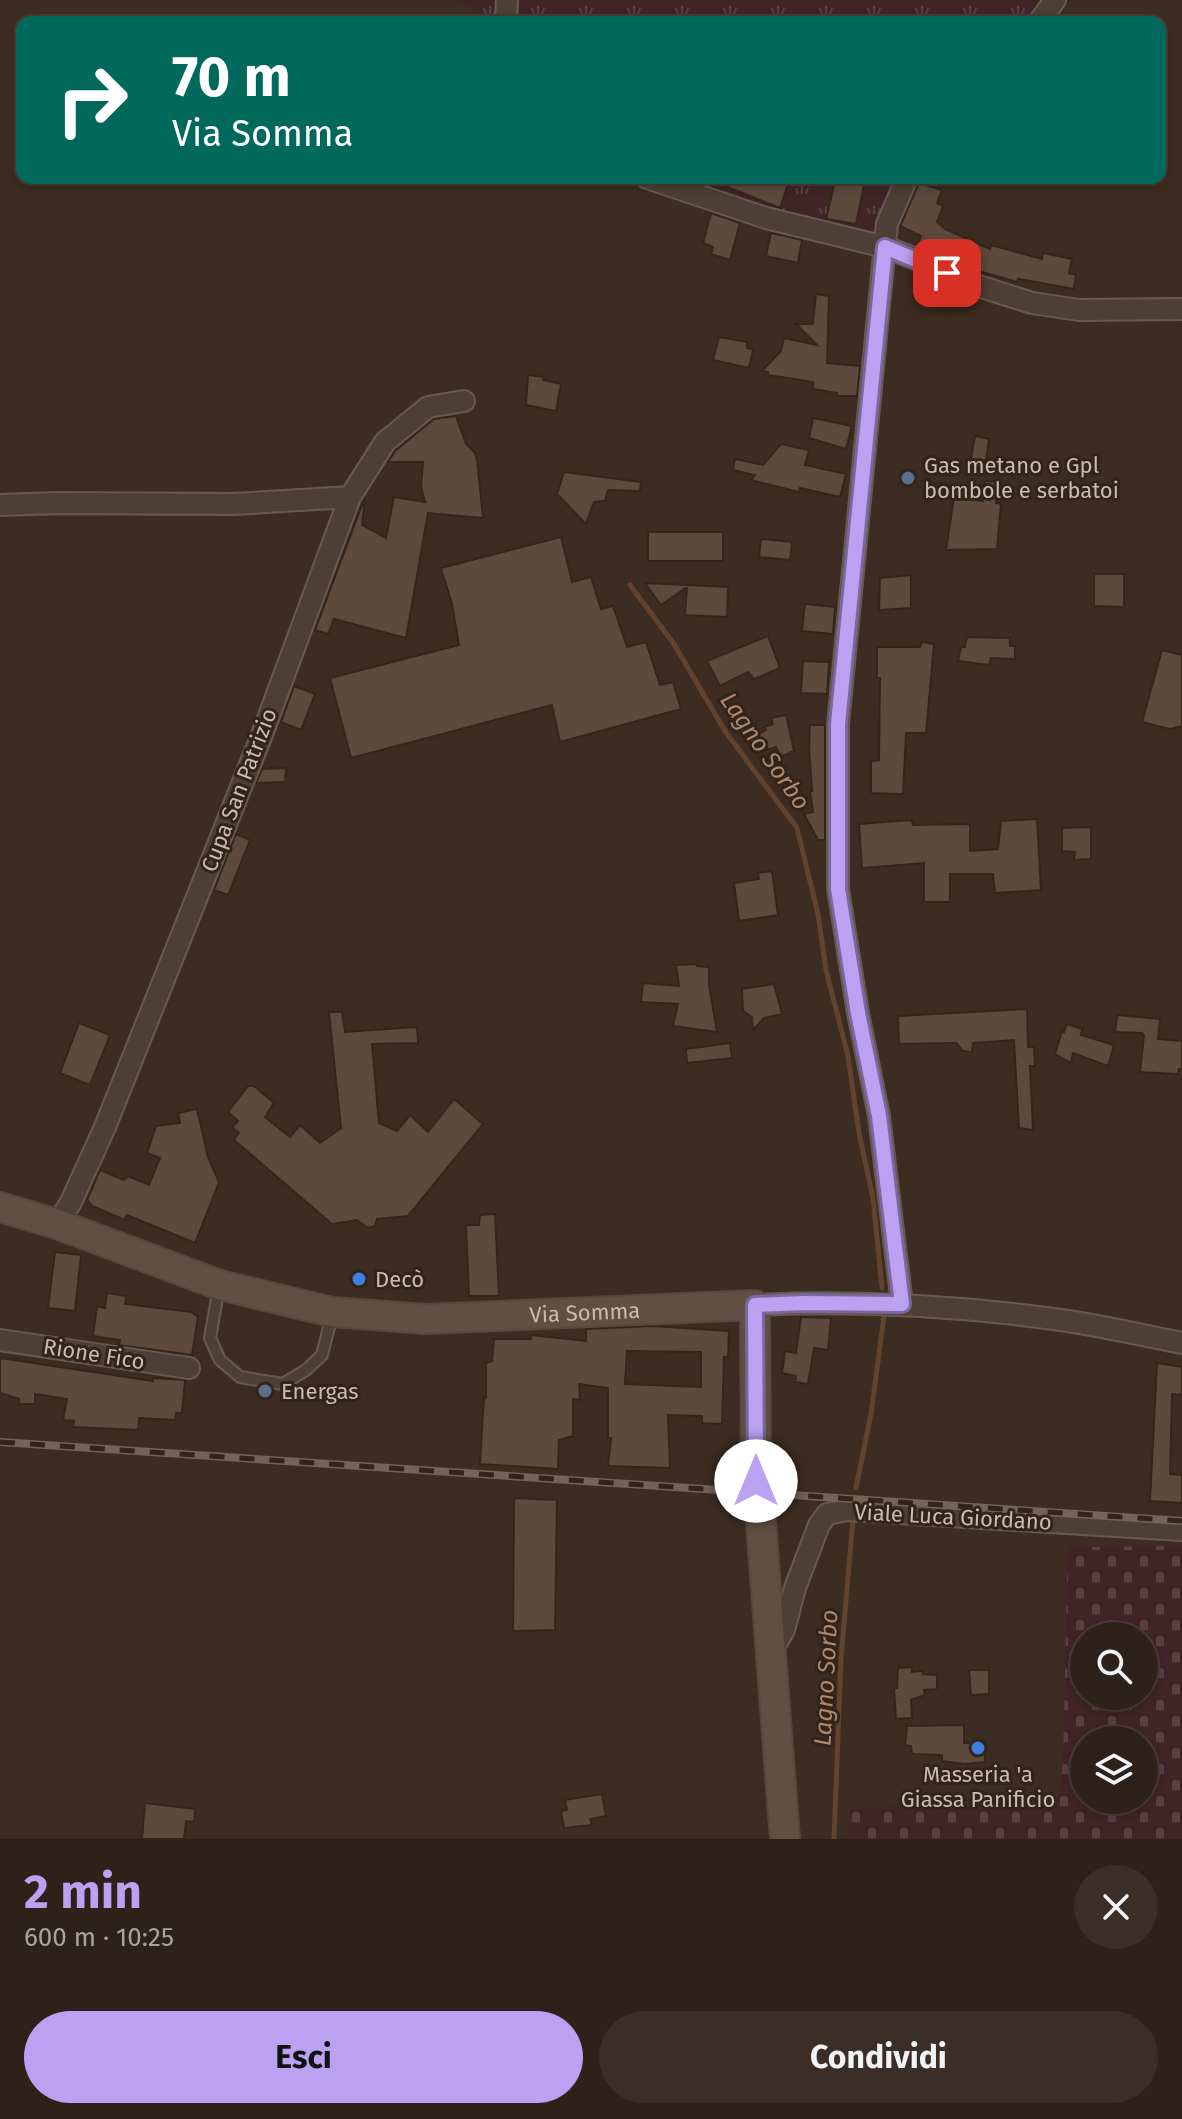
<!DOCTYPE html>
<html lang="it">
<head>
<meta charset="utf-8">
<style>
  body { margin:0; font-family:"Fira Sans",sans-serif; background:#3a2e26; color:#f1f3f6; height:100vh; display:flex; flex-direction:column; font-size:30px; white-space:nowrap }
  * { box-sizing:border-box; margin:0 }
  p { font-size:26px; color:#a7a3a2 }
  .icon { flex:none; width:44px; height:44px; fill:none; stroke:currentColor; stroke-width:2; stroke-linecap:round; stroke-linejoin:round }
  .map { position:relative; height:1839px; overflow:hidden }
  .sheet { display:flex; flex-direction:column; background:#2e2119; flex:1 }
  .sheet>* { flex:none }
  .guide { position:absolute; left:16px; top:16px; width:1150px; height:168px; border-radius:16px; box-shadow:0 4px 12px #0003,0 0 0 2px #493e38; background:#00695c; color:#fff; overflow:hidden }
  .buttons { position:absolute; left:1070px; top:1622px; display:grid; gap:16px }
  .buttons a { display:grid; place-items:center; width:88px; height:88px; border-radius:50%; background:#2e2119; box-shadow:0 4px 12px #0003,0 0 0 2px #493e38; font-size:40px }
  .pin { position:absolute; display:grid; place-items:center; width:68px; height:68px; color:#fff; margin:-34px; border-radius:16px; box-shadow:0 4px 12px #0006 }
  .me { position:absolute; width:88px; margin:-44px; rotate:0deg; stroke-linejoin:round; filter:drop-shadow(0 0 6px #0008) }
  .turn { display:flex; align-items:center; gap:28px; height:168px; padding:0 24px; font-size:36px }
  .turn .icon { width:104px; height:104px; stroke-width:2.5 }
  .turn b { display:block; font-size:56px; line-height:68px }
  .round { display:grid; place-items:center; flex:none; width:84px; height:84px; border-radius:42px; background:#3a2e26 }
  .overview { display:flex; align-items:center; justify-content:space-between; height:136px; padding:0 24px }
  h1 { font-size:48px; font-weight:700; line-height:60px; color:#bca0f2 }
  .primary-button { display:flex; gap:16px; margin-top:auto; padding:16px 24px }
  .primary-button a { flex:1; height:92px; border-radius:48px; background:#bca0f2; color:#111; font-size:32px; font-weight:700; line-height:92px; text-align:center }
  .primary-button a+a { background:#3a2e26; color:#f1f3f6 }
  .map>svg:first-child { display:block }
</style>
</head>
<body>
<div class="map">
<svg width="1182" height="1839" viewBox="0 0 1182 1839">
  <defs>
    <pattern id="grass-tufts" width="24" height="20" patternUnits="userSpaceOnUse" patternTransform="scale(2)"><rect width="24" height="20" fill="#402427"/><path d="M3 7l-1-3M5 7V3M7 7l1-3M15 17l-1-3M17 17v-4M19 17l1-3" fill="none" stroke="#5a4244"/></pattern>
    <pattern id="cemetery-stones" width="16" height="16" patternUnits="userSpaceOnUse" patternTransform="scale(2)"><rect width="16" height="16" fill="#402427"/><path d="M2 7V4a2 2 0 0 1 4 0v3zM10 15v-3a2 2 0 0 1 4 0v3z" fill="#5a4244"/></pattern>
  </defs>
  <rect width="100%" height="100%" fill="#3d2c21"/>
  <path fill="url(#grass-tufts)" d="M455,0h592l-7,22h-546l-13,-11z
    M629,178h287l-40,75 -104,-28z"/>
  <path fill="url(#cemetery-stones)" fill-rule="evenodd" d="M1182,1546v293h-333v-32l206,-2 6,-19 2,-24 5,-215zM1084,1636h60v60h-60zM1084,1740h60v60h-60z"/>
  <g fill="none" stroke-linecap="round" stroke-linejoin="round">
    <path stroke="#614430" stroke-width="5" d="M630,585l44,59 51,87 72,97 21,86 8,56 22,86 11,77 14,65 9,90
      M856,1488l15,-74 13,-98
      M834,1839l7,-180 12,-140"/>
  </g>
  <path fill="#5d4a3d" stroke="#34261c" stroke-width="2" fill-rule="evenodd" d="M705,178h85l-10,30z
    M836,178l28,7 -8,39 -30,-5z
    M919,183l23,7 -5,13 6,3 -6,16 8,7 45,20 1,-4 51,14 1,-6 29,6 -3,14 7,2 -2,14 -56,-10 -1,3 -35,-10 -65,-27 4,-9 -21,-10z
    M711,213l29,10 -10,37 -19,-6 2,-7 -10,-4z
    M771,233l31,7 -4,23 -32,-7z
    M816,294l13,2 -2,67 33,3 -3,30h-20v-3l-24,-4v-7l-45,-7v-3l-6,-1 19,-20 3,-13 33,7 -21,-21h17z
    M719,337l28,5v6l6,1 -4,19 -36,-8z
    M528,375l16,2 -1,3 18,4 -5,27 -30,-6z
    M456,416l10,28 9,9 2,6 6,59 -55,-5 -22,125 -72,-19 -6,15 -13,-4 50,-133 -3,28 24,13 8,-41 31,5 -4,-16 2,-24h-35l7,-11 39,-32z
    M813,418l39,8 -6,23 -37,-11z
    M975,436l14,3 -3,22 -15,-2z
    M781,444l28,6 -4,15 41,9 -6,23 -40,-9 -1,4 -48,-12 4,-5 -22,-5 2,-11 28,6z
    M564,472l77,10 -1,9 -32,-1 -3,11 -11,1 -8,22 -29,-30z
    M985,481l13,1 -2,21 5,1 -4,45 -51,1 8,-53 29,4z
    M648,532h75v29h-75z
    M561,537l11,45 19,-5 10,32 12,-3 14,41 19,-5 14,43 13,-3 8,27 -121,33 -8,-37 -201,53 -21,-80 129,-33 -7,-41 -11,-36z
    M761,539l31,3 -2,18 -31,-3z
    M1094,574h30v33l-30,-1z
    M911,575v33l-32,2 1,-32z
    M645,583l83,4 -1,30 -42,-2 2,-28 -26,18z
    M805,604l30,3 -2,27 -31,-3z
    M768,636l12,32 -26,11 -6,-7 -28,14 -13,-25z
    M967,637l43,1v8h5v13l-24,-1 -2,7 -31,-4 3,-14h4z
    M922,642l12,2 -8,89h-20l-3,61 -32,-1v-32l8,-1 1,-82h-3v-31h43z
    M1162,650l20,5v71l-12,3 -28,-7z
    M803,661l26,1 -2,32 -26,-1z
    M294,686l21,8 -14,36 -20,-8z
    M786,715l8,36 -13,6 -5,-10 -14,4 -4,-17 8,-4 -1,-3 8,-3 -2,-6z
    M810,725h15v115h-7l-14,-26 9,-2 -3,-21h2l-3,-45z
    M286,768l-1,14 -29,1 6,-14z
    M1037,819l4,71 -46,3 -2,-19h-43v28h-26v-39l-62,5 -3,-44 53,-4 1,5 57,-1v27l28,-2 3,-28z
    M1091,827v32l-17,1 1,-8 -13,-1v-23z
    M236,834l14,6 -22,55 -14,-5z
    M772,871l6,44 -39,6 -5,-38 25,-4 -1,-6z
    M697,964v2l12,1v18l8,47 -44,-6 5,-22 -37,-2 2,-19 36,3 -3,-21z
    M774,984l8,30 -18,4 -11,12 -1,-13 -9,-6 -1,-22z
    M1027,1009l1,38h6l1,19h-5l3,64 -14,-2 -5,-88 -41,3 -1,9 -9,-1 -7,-8 -57,1 -1,-28z
    M329,1012h13l3,20 72,-5 1,16 -46,1 7,79 18,8 13,-16 18,17 26,-33 29,25 -75,92 -31,3 -2,7 -7,2 -11,-8 -25,4 -98,-84 5,-7 -7,-6 6,-6 -10,-9 20,-26h6l20,17 -9,14 25,20 10,-12 20,18 21,-15z
    M1117,1015l43,4 -2,20 24,2v28h-3l-1,5 -38,-2 4,-37 -2,-2 -27,-1z
    M79,1023l31,12 -20,50 -30,-12z
    M1067,1024l15,5 -1,6 33,10 -6,21 -35,-13 -2,10 -16,-9 7,-23 2,1z
    M730,1043l2,15 -45,5 -1,-14z
    M197,1109l11,48 11,25 -24,61 -68,-28 -2,5 -33,-14 -5,-6 13,-30 24,10 4,-4 21,9 11,-27 -13,-5 9,-27 24,-3 -2,-10z
    M495,1214l4,82h-30l-3,-71h13l1,-10z
    M55,1252l26,3 -6,56 -27,-3z
    M107,1293l19,3 -1,8 66,8 7,5 -6,38 -73,-10 1,-5 -27,-4 4,-30 8,2z
    M801,1317l30,1 -3,32 -14,-2 -6,36 -13,-2 1,-6 -14,-3 3,-22 11,2z
    M653,1326l76,5 -1,26h-4l-2,67 -20,-1v-7l-34,-1 2,53 -62,-2 3,-28h-3v-50l-29,-4 1,16 -7,-1v37l-14,4 -1,29 -78,-5 4,-67 2,1v-35l6,-2 2,-22h37v-4l55,6v-12zM627,1351l74,1v35l-76,-3z
    M0,1358l153,23v-3l32,2 -3,33h-6l-1,7 -36,-2 -1,12 -65,-3 1,-6 -11,-1 4,-21 -32,-5v10h-16v-5l-19,-6z
    M1157,1363l25,4v28l-10,-1 -2,80 12,1v28l-32,-2z
    M514,1498l43,2 -2,130 -42,1z
    M912,1667v5l11,-1v3l14,1v14l-13,1 1,5 -14,5 1,18 -16,1 -2,-31h3l1,-20z
    M969,1670h20v24l-18,1z
    M964,1725v18l21,1v18l-20,2 -23,-3v-6l-30,-1 -1,-8 -6,-1 2,-19z
    M602,1794l4,22 -16,3 2,6 -28,3 -3,-17 6,-1 -2,-10z
    M145,1803l50,6 -1,13 -8,-1 -2,18h-42z"/>
  <g fill="none" stroke-linecap="round" stroke-linejoin="round">
    <defs>
      <path id="service" d="M219,1287l-9,51 10,22 20,17 43,7 23,-14 16,-15 10,-40"/>
      <path id="minor" d="M506,22l1,-22
        M1039,22l16,-22
        M647,178l119,40 119,29 44,17 37,18 66,21 47,7 103,-1
        M0,505l59,-2 175,1 116,-7
        M57,1224l14,-22 34,-75 158,-395 87,-235 35,-55 43,-35 36,-6
        M902,1304l-23,-188 -21,-103 -20,-124v-165l49,-500 20,-46
        M755,1305c102,-5 205,1 306,15 41,6 81,15 121,23
        M0,1340l189,28
        M771,1652l13,-22 11,-42 24,-63 8,-11 21,-4 334,20"/>
      <g id="secondary">
        <path id="s1" d="M0,1207l57,17 163,61 112,27 94,7 329,-14 1,176"/>
        <path d="M760,1510l25,329"/>
      </g>
    </defs>
    <use href="#service" stroke="#685a50" stroke-width="14"/>
    <use href="#minor" stroke="#685a50" stroke-width="24"/>
    <use href="#secondary" stroke="#56483e" stroke-width="32"/>
    <use href="#service" stroke="#4d3f35" stroke-width="10"/>
    <use href="#minor" stroke="#4d3f35" stroke-width="20"/>
    <use href="#secondary" stroke="#605043" stroke-width="28"/>
    <defs>
      <path id="rail" d="M0,1442l1182,79"/>
    </defs>
    <use href="#rail" stroke="#746357" stroke-width="8"/>
    <use href="#rail" stroke="#32241a" stroke-width="5" stroke-dasharray="15" stroke-linecap="butt"/>
    <defs>
      <path id="secondary-bridge" d="M756,1481l4,29"/>
    </defs>
    <use href="#secondary-bridge" stroke="#56483e" stroke-width="32" stroke-linecap="butt"/>
    <use href="#secondary-bridge" stroke="#605043" stroke-width="28"/>
  </g>
  <g fill="none" stroke-linecap="round" stroke-linejoin="round">
    <defs>
      <path id="route" d="M756,1481l-1,-176 48,-2 99,1 -23,-188 -21,-103 -20,-124v-165l47,-477 62,26"/>
    </defs>
    <use href="#route" stroke="#7a689d" stroke-width="20"/>
    <use href="#route" stroke="#bca0f2" stroke-width="14"/>
  </g>
  <g fill="#5c6f8a" stroke="#32241a" stroke-width="3">
    <circle cx="908" cy="478" r="8"/>
    <circle cx="265" cy="1391" r="8"/>
  </g>
  <g fill="#3f7fe0" stroke="#32241a" stroke-width="3">
    <circle cx="359" cy="1279" r="8"/>
    <circle cx="978" cy="1748" r="8"/>
  </g>
  <g text-anchor="middle" dominant-baseline="central" stroke-width="6" stroke-linejoin="round" paint-order="stroke">
    <g font-size="22" fill="#c9bbb0" stroke="#32241a" text-anchor="start">
      <text x="924" y="465">Gas metano e Gpl<tspan x="924" dy="25">bombole e serbatoi</tspan></text>
      <text x="375" y="1279">Decò</text>
      <text x="281" y="1391">Energas</text>
      <text x="978" y="1774" text-anchor="middle">Masseria 'a<tspan x="978" dy="25">Giassa Panificio</tspan></text>
    </g>
    <g font-size="22" fill="#c9bbb0" stroke="#32241a">
      <text transform="translate(239 790) rotate(-69)">Cupa San Patrizio</text>
      <text stroke="none"><textPath href="#s1" startOffset="602">Via Somma</textPath></text>
      <text transform="translate(94 1354) rotate(9)">Rione Fico</text>
      <text transform="translate(953 1517) rotate(3)">Viale Luca Giordano</text>
    </g>
    <g font-size="24" font-style="italic" fill="#ae886f" stroke="#32241a">
      <text transform="translate(765 751) rotate(55)">Lagno Sorbo</text>
      <text transform="translate(826 1678) rotate(-87)">Lagno Sorbo</text>
    </g>
  </g>
</svg>
<div class="buttons">
<a><svg class="icon" aria-label="search" viewBox="0 0 24 24"><circle cx="10" cy="10" r="6"/><path d="M15 15l6 6"/></svg></a>
<a><svg class="icon" aria-label="layers" viewBox="0 0 24 24"><path d="M12 4l9 5-9 5-9-5zM3 14l9 5 9-5"/></svg></a>
</div>
<div class="pin" style="left:947px;top:273px;background:#d93025"><svg class="icon" aria-label="arrive" viewBox="0 0 24 24"><path d="M6 21V4h12l-3 4 3 4H6"/></svg></div>
<svg class="me" style="left:756px;top:1481px" viewBox="-20 -20 40 40"><circle r="19" fill="#fff"/><path d="M0-13L10 11 0 6-10 11z" fill="#bca0f2"/></svg>
<div class="guide">
<div class="turn"><svg class="icon" aria-label="right" viewBox="0 0 24 24"><path d="M7 20v-9h11M14 6l5 5-5 5"/></svg><div><b>70 m</b>Via Somma</div></div>
</div>
</div>
<section class="sheet">
<div class="overview"><div><h1>2 min</h1><p>600 m · 10:25</p></div><a class="round"><svg class="icon" aria-label="close" viewBox="0 0 24 24"><path d="M6 6l12 12M18 6L6 18"/></svg></a></div>
<div class="primary-button"><a>Esci</a><a>Condividi</a></div>
</section>
</body>
</html>
